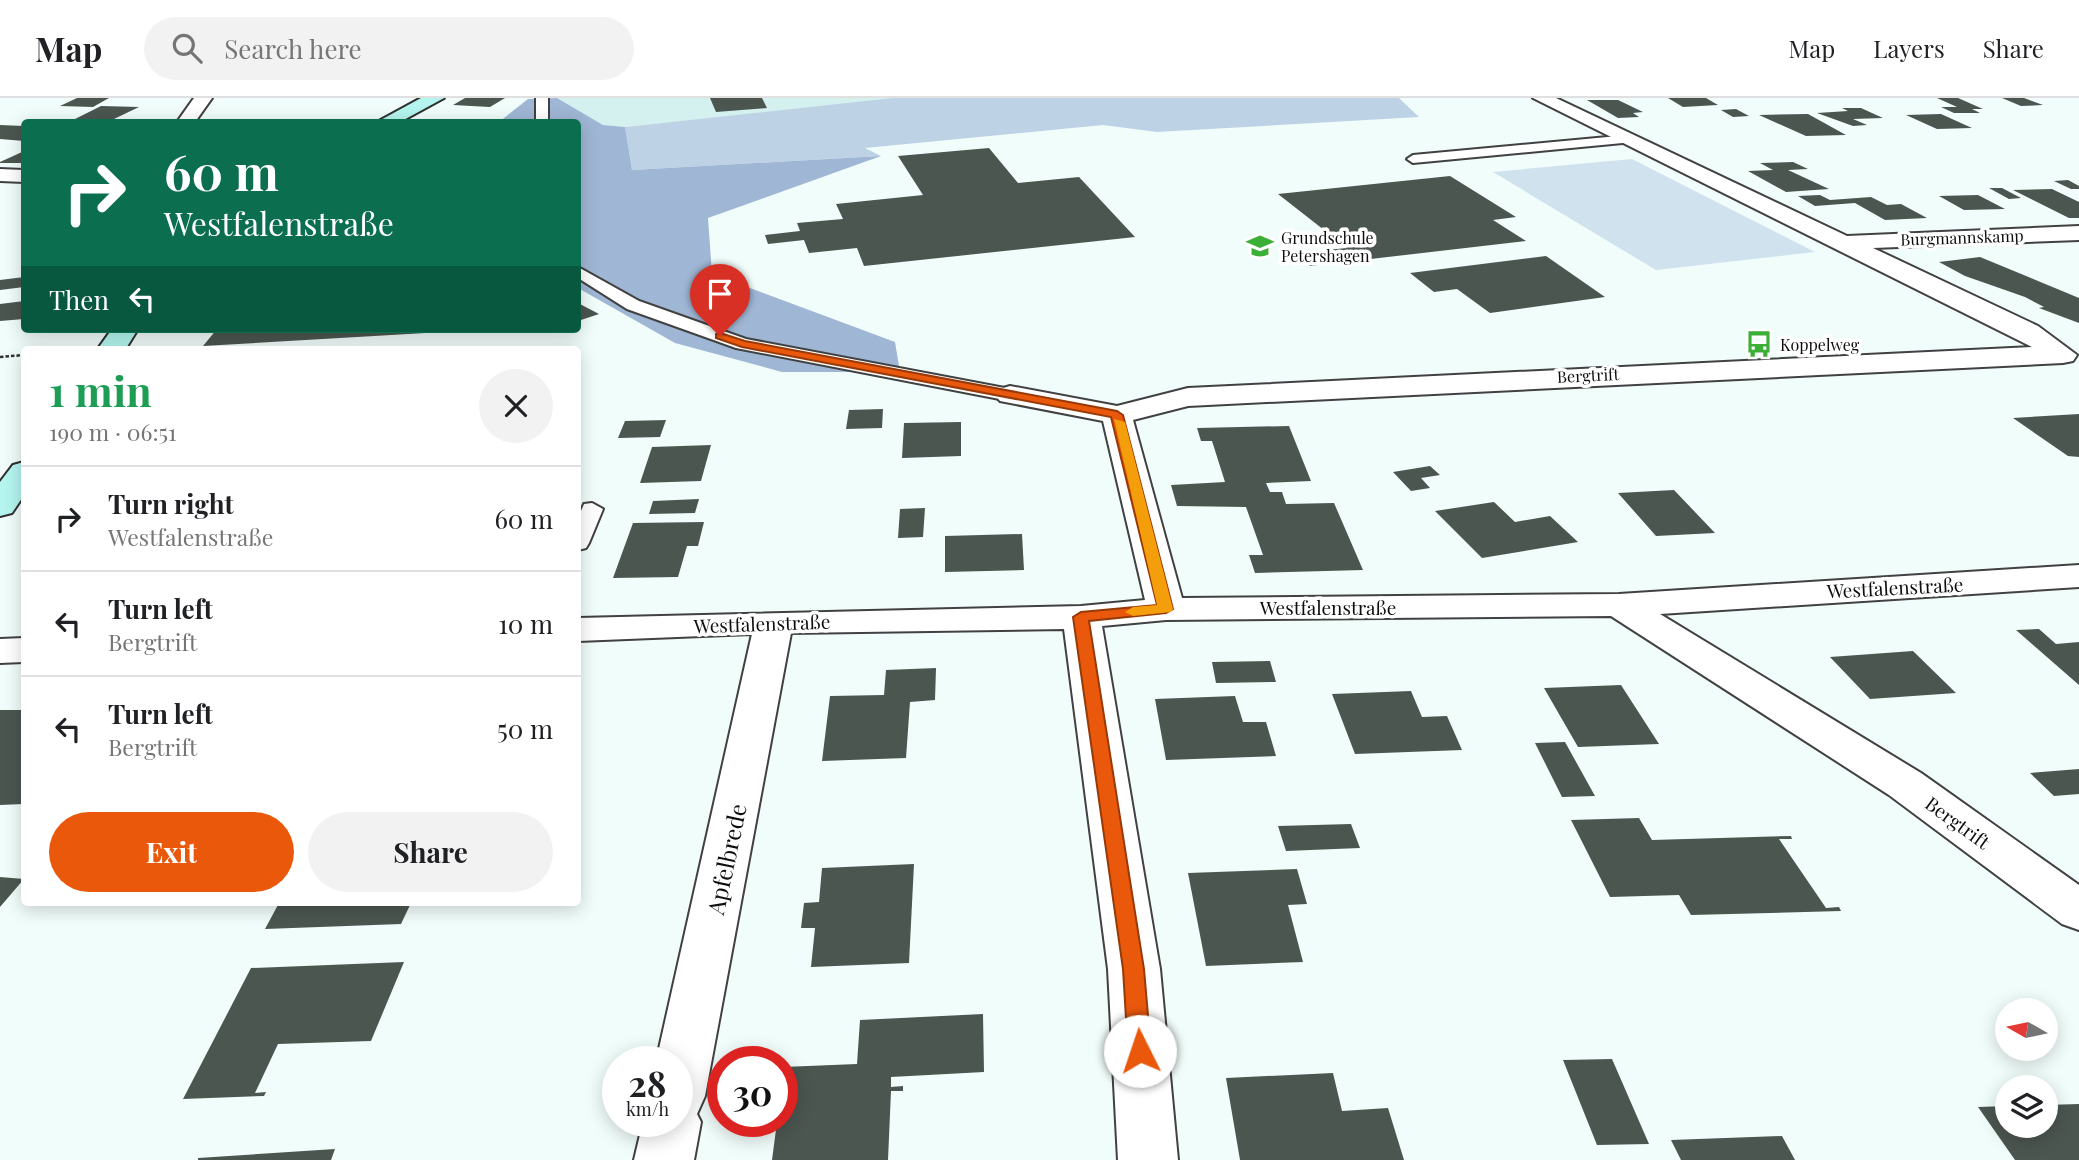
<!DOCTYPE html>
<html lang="en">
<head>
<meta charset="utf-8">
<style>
  body { margin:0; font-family:"Playfair Display",serif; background:#f2f2f2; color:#202124; height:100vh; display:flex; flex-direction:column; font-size:26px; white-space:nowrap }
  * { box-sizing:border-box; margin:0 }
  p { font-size:23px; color:#757577 }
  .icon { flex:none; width:38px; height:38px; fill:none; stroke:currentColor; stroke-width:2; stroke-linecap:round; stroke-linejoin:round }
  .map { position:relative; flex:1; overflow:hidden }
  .sheet { position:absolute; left:21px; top:248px; width:560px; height:560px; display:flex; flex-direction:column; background:#fff; border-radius:7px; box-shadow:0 4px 18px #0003 }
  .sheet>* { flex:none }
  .top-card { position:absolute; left:21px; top:21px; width:560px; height:214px; border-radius:7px; box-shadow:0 4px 18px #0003; background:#0b6e4f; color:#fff; overflow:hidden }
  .needle { width:46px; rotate:279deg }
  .tools { position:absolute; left:1995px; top:900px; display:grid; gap:14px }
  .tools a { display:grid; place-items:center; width:63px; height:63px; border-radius:50%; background:#fff; box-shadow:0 4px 18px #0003; font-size:35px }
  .speed { position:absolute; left:602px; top:948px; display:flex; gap:14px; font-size:35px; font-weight:700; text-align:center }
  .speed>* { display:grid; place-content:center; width:91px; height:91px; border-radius:50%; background:#fff; box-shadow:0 4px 18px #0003; line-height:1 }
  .speed small { font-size:18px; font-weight:400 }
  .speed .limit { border:10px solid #d22; background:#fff; color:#111 }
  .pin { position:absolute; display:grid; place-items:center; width:60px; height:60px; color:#fff; margin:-72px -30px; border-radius:50% 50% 50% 0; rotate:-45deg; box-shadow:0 0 7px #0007 }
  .pin .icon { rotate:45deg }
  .me { position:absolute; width:77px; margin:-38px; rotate:356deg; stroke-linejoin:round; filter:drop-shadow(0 0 5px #0008) }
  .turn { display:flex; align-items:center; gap:24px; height:147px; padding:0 28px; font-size:32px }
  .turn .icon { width:91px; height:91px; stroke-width:2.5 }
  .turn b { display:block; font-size:49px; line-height:60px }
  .then { display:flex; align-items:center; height:66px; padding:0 28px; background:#0003; gap:14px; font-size:26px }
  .round { display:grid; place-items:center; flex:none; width:74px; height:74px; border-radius:37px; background:#f2f2f2 }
  .head { display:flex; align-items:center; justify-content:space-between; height:119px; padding:0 28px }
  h1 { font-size:42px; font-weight:700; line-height:52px; color:#1e9e55 }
  .button { display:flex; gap:14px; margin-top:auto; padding:14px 28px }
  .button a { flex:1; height:80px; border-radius:42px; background:#ea580c; color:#fff; font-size:28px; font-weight:700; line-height:80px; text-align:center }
  .button a+a { background:#f2f2f2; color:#202124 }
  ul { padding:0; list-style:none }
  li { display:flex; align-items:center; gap:21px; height:105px; padding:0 28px; border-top:2px solid #e0e0e0 }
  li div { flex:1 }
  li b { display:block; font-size:26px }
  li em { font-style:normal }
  header { display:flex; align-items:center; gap:42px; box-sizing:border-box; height:98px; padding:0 35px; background:#fff; border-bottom:2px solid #e0e0e0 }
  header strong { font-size:33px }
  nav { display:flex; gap:38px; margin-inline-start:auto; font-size:24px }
  .search { width:490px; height:63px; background:#f2f2f2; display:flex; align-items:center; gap:18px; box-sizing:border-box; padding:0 24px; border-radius:38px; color:#757577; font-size:26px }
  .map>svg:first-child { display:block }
</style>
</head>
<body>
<header>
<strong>Map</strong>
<div class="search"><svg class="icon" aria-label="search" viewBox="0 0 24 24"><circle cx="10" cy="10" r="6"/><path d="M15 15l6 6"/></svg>Search here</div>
<nav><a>Map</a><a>Layers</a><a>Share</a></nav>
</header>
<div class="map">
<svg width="2079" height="1062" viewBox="0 0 2079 1062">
  <rect width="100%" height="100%" fill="#f1fdfb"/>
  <path fill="#d4f1ef" d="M557,0h336l1,1 -269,28 -22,-2z"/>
  <path fill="#bed2e5" d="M893,0h506l20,19 -262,15 -54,-7 -238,23 16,8 -249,14 -7,-43z"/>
  <path fill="#9fb6d4" d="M557,0l46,27 22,2 7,43 249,-14 -173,62 4,56 183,68 5,30h-118l-107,-29 -97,-55v-166h-79l29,-23z"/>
  <path fill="#cfe2ed" d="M1632,61l183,93 -159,18 -163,-98z"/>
  <path fill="#4c5650" d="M77,0h32l-16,9 -33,-1z
    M465,0h40l-15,9 -37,-2z
    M710,0h52l5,10 -51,4z
    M1668,0h38l12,7 -35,2z
    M1937,0h21l25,11h-11l8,4h-26l-13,-6h16z
    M2002,0h22l19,7 -22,1z
    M1587,2h31l25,12 -10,1 6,4 -21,1z
    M101,8l38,1 -25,12h-39z
    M1842,10h19l22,10 -30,1 14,6 -14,1 -36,-13 31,-2z
    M1736,11l13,7 -16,1 -12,-7z
    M1808,16l38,21 -40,1 -47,-21z
    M1941,16l31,14 -35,1 -31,-14z
    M0,27l24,1v15l-24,-2z
    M989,50l29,35 61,-6 56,60 -271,29 -7,-18 -48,5 -5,-13 -36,4 -3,-9 35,-4 -3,-8 46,-4 -7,-15 87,-9 -25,-39z
    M22,54l2,11h-24v-1z
    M1793,64l15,7 -20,1 41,19 -43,3 -38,-21 25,-1 -13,-7z
    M1450,78l66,41 -23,3 33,21 -216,25 -14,-13 51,-5 -69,-54z
    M2068,82l11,6v3h-8l-17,-8z
    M1989,90h13l19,10 -12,1z
    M2052,91l27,13v16h-10l-56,-28z
    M1820,97l10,5 41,-3 16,8 14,-1 26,14 -42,2 -30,-17 -40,3 -17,-10z
    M1978,97l27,14 -41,1 -25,-14z
    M1546,158l59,41 -115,16 -33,-24 -23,3 -24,-19z
    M1980,159l99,41v25l-40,-15 5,-1 -19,-10 -60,-21 -26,-14z
    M24,179v10l-24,3v-10z
    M24,203v18l-24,2v-17z
    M578,205l21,11 -21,7z
    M217,231h243v2l-257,15z
    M883,311l-1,19 -36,1 3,-19z
    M2079,316v43l-11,-1 -55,-38z
    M666,322l-6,17 -42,1 7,-17z
    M961,324v34l-59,2 2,-35z
    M1289,328l22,55 -45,2 4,9h12l4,12 48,-1 29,67 -108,3 -6,-18h14l-17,-48 -69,-1 -6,-21 54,-3 -13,-41h-11l-4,-13z
    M711,347l-10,36 -61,2 12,-36z
    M1430,368l10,9 -19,3 9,10 -19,3 -18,-19z
    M1674,392l41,43 -59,3 -38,-43z
    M699,401l-4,14 -46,1 4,-13z
    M1494,404l21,20 35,-6 28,26 -96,16 -47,-47z
    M925,410l-2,29 -25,1 2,-29z
    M704,424l-6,24h-11l-9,31 -65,1 20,-55z
    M1022,436l2,36 -79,2v-36z
    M2039,531l17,15 23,-2v43l-63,-55z
    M1913,553l43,42 -86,6 -40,-42z
    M1270,563l6,21 -60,1 -4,-21z
    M936,570l-1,32 -25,2 -4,56 -84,3 8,-65 54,-1 2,-25z
    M1621,587l38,59 -81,3 -34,-59z
    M1411,593l11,26 25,-1 15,34 -107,4 -23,-60z
    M1235,598l8,26h23l10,34 -110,4 -11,-61z
    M0,612h24v94l-24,1z
    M1565,644l30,54 -33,1 -27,-54z
    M2079,671v25l-25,2 -24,-23z
    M1639,720l13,22 139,-4 1,3h-13l47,69 13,-1 2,4 -150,4 -12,-20 -69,2 -39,-77z
    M1351,726l9,24 -74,3 -8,-25z
    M914,766l-5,99 -98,4 4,-39h-14l3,-25 15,-1 3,-34z
    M1297,771l10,35 -19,1 15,57 -97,4 -18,-93z
    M0,779l24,2 -24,28z
    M279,805h132l-10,21 -136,5z
    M404,864l-33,79 -93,3 -23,49 11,-1 -2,4 -81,3 68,-131z
    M983,916l1,58 -93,5v10l12,-1v5h-12l-3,69h-116l5,-38h5l1,-55 74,-3 3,-44z
    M1612,961l37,85 -52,1 -34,-85z
    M1333,975l9,38 46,-3 16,52h-164l-14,-82z
    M2079,1006v56h-64l-37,-53 29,-1v19h39v-20z
    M1782,1038l13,24h-114l-10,-20z
    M335,1051l-4,11h-133v-2z"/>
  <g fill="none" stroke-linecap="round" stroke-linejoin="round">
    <defs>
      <path id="lane" d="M536,0h12v24h-12z
        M1629,37l6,4 -2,3 -220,21 -6,-4 6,-4z
        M578,169l61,34 107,38 264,50 9,6 -9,6 -274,-53 -109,-39 -49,-31z
        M592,405l11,6 -14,34 -3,5 -8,2v-32l6,-14z"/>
      <path id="street" d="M194,0h18l-17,24h-18z
        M1533,0h23l291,138 232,-10v14l-206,8 165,78 39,29 -4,6 -10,2 -875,43 -55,14 49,178 437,-4 460,-29v22l-419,27 261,159 158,112v45l-17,-6 -173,-129 -278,-179 -445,4 -64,6 58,343 18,191h-60l-10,-191 -44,-340 -273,4 -86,463 -8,18 4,8 -7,38h-60l9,-38h34v-60h-21l96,-428 -174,7v-23l503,-12 64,-6 -42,-179 -103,-20 -5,-6 5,-6 10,-3 107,20 71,-18 844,-41z
        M0,71l24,1v12l-24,-1z
        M24,540v24l-24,1v-24z"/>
      <path id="secondary" d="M421,0h23l-44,24h-23z
        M112,231h26l-13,21h-28z
        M24,364v33l-12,18 -12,3v-34l13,-17z"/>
    </defs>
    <use href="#lane" stroke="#414141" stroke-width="4"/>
    <use href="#street" stroke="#414141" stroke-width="4"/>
    <use href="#secondary" stroke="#303030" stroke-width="4"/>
    <path stroke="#303030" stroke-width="2.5" stroke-dasharray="3.5 2" stroke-linecap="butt" d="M0,259l24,-2"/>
    <use href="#lane" fill="#fff" fill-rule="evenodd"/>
    <use href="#street" fill="#fff" fill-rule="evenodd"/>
    <use href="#secondary" fill="#b4f6ef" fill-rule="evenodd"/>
  </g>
  <path fill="#ea580c" stroke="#983908" stroke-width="2" d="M720,235l25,8 372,70 6,4 50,194 -7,4 -77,8 55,348 7,82 -3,7 -8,2 -8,-2 -4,-7 -5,-82 -50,-352 8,-5 76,-7 -46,-188 -369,-70 -26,-9v-4z"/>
  <path fill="#f59e0b" d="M1114,321l11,3 48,187 -2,3 -38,4 -8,-4 8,-5 24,-2z"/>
  <defs>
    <symbol id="school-bare" viewBox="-9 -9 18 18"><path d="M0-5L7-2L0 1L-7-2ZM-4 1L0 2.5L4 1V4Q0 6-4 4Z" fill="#3baf36" stroke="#fff" stroke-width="2.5" paint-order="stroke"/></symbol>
    <symbol id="bus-bare" viewBox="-9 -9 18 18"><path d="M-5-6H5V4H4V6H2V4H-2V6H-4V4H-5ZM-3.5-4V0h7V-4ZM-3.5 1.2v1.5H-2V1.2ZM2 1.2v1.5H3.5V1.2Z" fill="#3baf36" stroke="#fff" stroke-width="2.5" paint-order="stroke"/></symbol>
  </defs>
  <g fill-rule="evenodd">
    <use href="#school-bare" x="1241" y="129" width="38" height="38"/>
    <use href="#bus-bare" x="1740" y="227" width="38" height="38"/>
  </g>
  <g text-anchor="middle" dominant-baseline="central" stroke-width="7" stroke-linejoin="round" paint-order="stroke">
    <g font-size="16" fill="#0e0e0e" stroke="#fff" text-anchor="start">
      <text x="1281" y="139">Grundschule<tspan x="1281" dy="18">Petershagen</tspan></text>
      <text x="1780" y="246">Koppelweg</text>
    </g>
    <g font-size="16" fill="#0e0e0e" stroke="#fff">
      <text transform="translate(1962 139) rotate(-2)">Burgmannskamp</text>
      <text transform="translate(1588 277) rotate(-3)">Bergtrift</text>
    </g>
    <g font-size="19" fill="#0e0e0e" stroke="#fff">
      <text transform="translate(1895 489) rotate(-3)">Westfalenstraße</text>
      <text x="1328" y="509">Westfalenstraße</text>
      <text transform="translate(762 525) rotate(-2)">Westfalenstraße</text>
      <text transform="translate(1958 724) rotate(36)">Bergtrift</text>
    </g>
    <g font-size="23" fill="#0e0e0e" stroke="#fff">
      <text transform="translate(726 761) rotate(-78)">Apfelbrede</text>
    </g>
  </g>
</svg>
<div class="tools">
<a><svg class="needle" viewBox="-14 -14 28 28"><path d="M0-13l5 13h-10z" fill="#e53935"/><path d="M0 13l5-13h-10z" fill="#757577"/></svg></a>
<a><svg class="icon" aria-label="layers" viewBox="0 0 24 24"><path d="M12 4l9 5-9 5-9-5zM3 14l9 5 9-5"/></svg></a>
</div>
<div class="speed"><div>28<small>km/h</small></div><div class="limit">30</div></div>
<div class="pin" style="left:720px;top:238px;background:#d93025"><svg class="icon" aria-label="arrive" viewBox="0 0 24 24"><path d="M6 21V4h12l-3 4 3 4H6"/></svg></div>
<svg class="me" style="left:1140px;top:953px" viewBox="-20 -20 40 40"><circle r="19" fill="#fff"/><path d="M0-13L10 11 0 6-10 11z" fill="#ea580c"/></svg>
<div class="top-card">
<div class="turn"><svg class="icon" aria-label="right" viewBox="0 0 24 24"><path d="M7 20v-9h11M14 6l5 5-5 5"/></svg><div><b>60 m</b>Westfalenstraße</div></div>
<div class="then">Then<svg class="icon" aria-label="left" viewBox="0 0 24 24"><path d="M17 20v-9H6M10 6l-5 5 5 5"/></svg></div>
</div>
<section class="sheet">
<div class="head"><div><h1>1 min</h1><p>190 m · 06:51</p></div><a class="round"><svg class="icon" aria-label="close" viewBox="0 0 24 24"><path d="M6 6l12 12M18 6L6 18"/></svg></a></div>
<ul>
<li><svg class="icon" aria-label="right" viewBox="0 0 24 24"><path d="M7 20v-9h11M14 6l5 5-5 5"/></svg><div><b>Turn right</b><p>Westfalenstraße</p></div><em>60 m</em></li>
<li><svg class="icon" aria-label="left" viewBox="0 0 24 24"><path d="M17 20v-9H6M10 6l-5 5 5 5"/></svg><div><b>Turn left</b><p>Bergtrift</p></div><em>10 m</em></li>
<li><svg class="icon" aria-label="left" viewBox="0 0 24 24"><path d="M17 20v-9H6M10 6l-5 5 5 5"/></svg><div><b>Turn left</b><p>Bergtrift</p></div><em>50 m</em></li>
</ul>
<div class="button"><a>Exit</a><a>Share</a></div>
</section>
</div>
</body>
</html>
